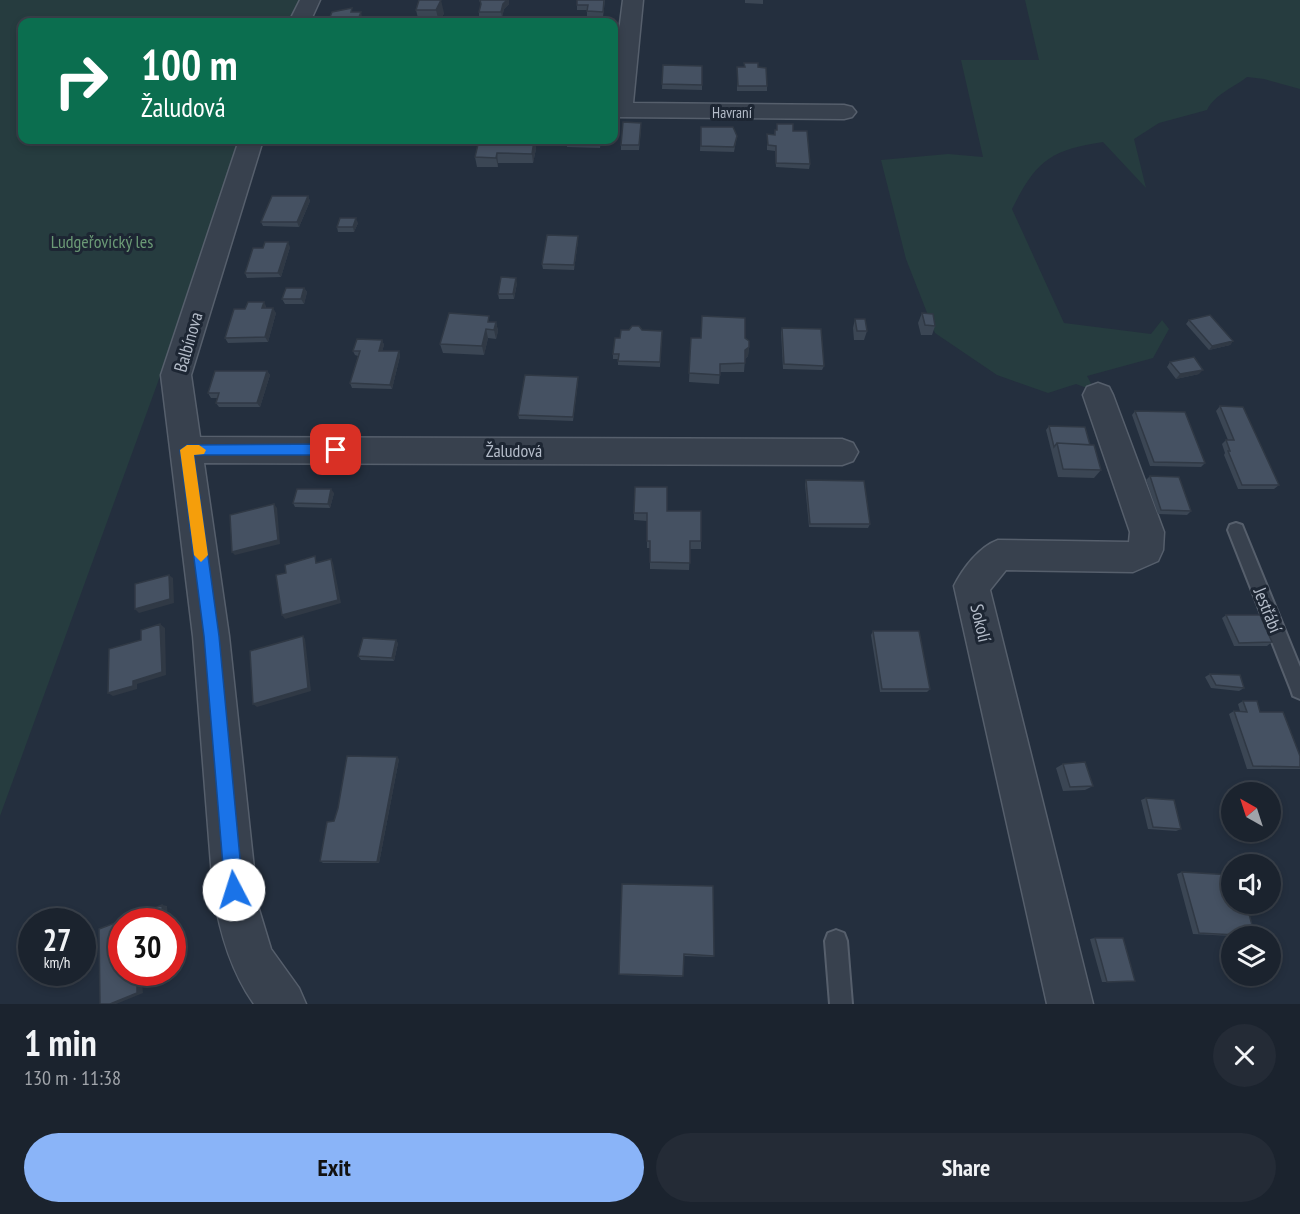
<!DOCTYPE html>
<html lang="en">
<head>
<meta charset="utf-8">
<style>
  body { margin:0; font-family:"PT Sans Narrow",sans-serif; background:#242b36; color:#f1f3f6; height:100vh; display:flex; flex-direction:column; font-size:22px; white-space:nowrap }
  * { box-sizing:border-box; margin:0 }
  p { font-size:20px; color:#a0a4aa }
  .icon { flex:none; width:33px; height:33px; fill:none; stroke:currentColor; stroke-width:2; stroke-linecap:round; stroke-linejoin:round }
  .map { position:relative; height:1004px; overflow:hidden }
  .panel { display:flex; flex-direction:column; background:#1b232e; flex:1 }
  .panel>* { flex:none }
  .banner { position:absolute; left:18px; top:18px; width:600px; height:126px; border-radius:12px; box-shadow:0 3px 9px #0003,0 0 0 2px #39404a; background:#0b6e4f; color:#fff; overflow:hidden }
  .needle { width:39px; rotate:321deg }
  .buttons { position:absolute; left:1221px; top:782px; display:grid; gap:12px }
  .buttons a { display:grid; place-items:center; width:60px; height:60px; border-radius:50%; background:#1b232e; box-shadow:0 3px 9px #0003,0 0 0 2px #39404a; font-size:30px }
  .speed { position:absolute; left:18px; top:908px; display:flex; gap:12px; font-size:30px; font-weight:700; text-align:center }
  .speed>* { display:grid; place-content:center; width:78px; height:78px; border-radius:50%; background:#1b232e; box-shadow:0 3px 9px #0003,0 0 0 2px #39404a; line-height:1 }
  .speed small { font-size:15px; font-weight:400 }
  .speed .limit { border:9px solid #d22; background:#fff; color:#111 }
  .pin { position:absolute; display:grid; place-items:center; width:51px; height:51px; color:#fff; margin:-26px; border-radius:12px; box-shadow:0 3px 9px #0006 }
  .me { position:absolute; width:66px; margin:-33px; rotate:355deg; stroke-linejoin:round; filter:drop-shadow(0 0 4px #0008) }
  .turn { display:flex; align-items:center; gap:21px; height:126px; padding:0 24px; font-size:27px }
  .turn .icon { width:78px; height:78px; stroke-width:2.5 }
  .turn b { display:block; font-size:42px; line-height:51px }
  .round { display:grid; place-items:center; flex:none; width:63px; height:63px; border-radius:32px; background:#242b36 }
  .headline { display:flex; align-items:center; justify-content:space-between; height:102px; padding:0 24px }
  h1 { font-size:36px; font-weight:800; line-height:45px }
  .action { display:flex; gap:12px; margin-top:auto; padding:12px 24px }
  .action a { flex:1; height:69px; border-radius:36px; background:#8ab4f8; color:#111; font-size:24px; font-weight:800; line-height:69px; text-align:center }
  .action a+a { background:#242b36; color:#f1f3f6 }
  .map>svg:first-child { display:block }
</style>
</head>
<body>
<div class="map">
<svg width="1300" height="1004" viewBox="0 0 1300 1004">
  <rect width="100%" height="100%" fill="#242f3e"/>
  <path fill="#263c3f" d="M0,0h302l-12,22h-268v118h224l-246,676z
    M1025,0h275v89l-36,-10 -17,-2c-14,11 -32,17 -40,33l-48,13 -25,16 12,49 -43,-46c-53,8 -67,19 -91,67l52,114 87,11 11,-14 7,9 -16,29 -66,18 8,15 -19,-7 -28,9 -51,-18 -62,-42 -29,-74 -25,-99 67,-6 35,3 -22,-97h78z"/>
  <g fill="none" stroke-linecap="round" stroke-linejoin="round">
    <defs>
      <path id="service" d="M1236,523l6,2 2,5 56,137v32l-7,-3 -2,-6 -63,-160 2,-5z
        M836,930l8,3 3,8 5,63h-22l-5,-63 3,-8z"/>
      <path id="minor" d="M300,0h20l-10,22h-21z
        M623,0h20l-10,103 211,2 8,2 4,5 -4,5 -8,2 -230,-2v-46z
        M239,140h24l-72,235 9,62 642,2 11,4 5,9 -5,9 -11,4 -638,-2 25,173 29,270 13,43 28,39 7,16h-52c-24,-34 -35,-74 -41,-114l-20,-254 -32,-261z
        M1098,383l11,4 4,8 51,137 -1,18 -5,11 -25,11 -127,-2 -16,20 103,414h-46l-93,-418c9,-18 25,-39 44,-46l131,2 1,-10 -47,-137 4,-8z"/>
    </defs>
    <use href="#service" stroke="#565f6c" stroke-width="4"/>
    <use href="#minor" stroke="#565f6c" stroke-width="3"/>
    <use href="#service" fill="#38414e" fill-rule="evenodd"/>
    <use href="#minor" fill="#38414e" fill-rule="evenodd"/>
  </g>
  <path fill="#3b4654" d="M419,0l25,13 -4,9h-21l-3,-12z
    M479,0h30v4l-5,5 -2,8h-23v-5l2,-7z
    M605,0l-2,17 -16,-1v-6h-10v-5z
    M745,0h18v4l-18,-1z
    M744,63l14,4 9,19v5h-30v-24h7z
    M663,65l39,1v24l-40,-1z
    M777,124l16,7 17,33 -1,5 -33,-2 -1,-16 -8,-1v-16l7,1 1,-5h2z
    M701,127l36,9 -3,16 -34,-1z
    M641,128l-2,22h-18v-5z
    M286,140h37l-3,6 -32,-1z
    M368,140h37l-1,4z
    M534,140l2,9 -3,14h-35v4h-21l-2,-10z
    M601,140l-1,8 -33,-1v-4z
    M308,196l2,5 -11,26 -36,-1 -2,-4z
    M358,223l-4,9h-16l-1,-5z
    M578,240l-4,30 -31,-1 -1,-5z
    M290,247l-9,30 -34,1 -2,-5z
    M517,283l-3,16h-15l-1,-5z
    M304,288l3,4 -3,12h-19l-3,-5z
    M266,306v2l10,5 -8,29 -40,1 -3,-5 20,-29z
    M922,313l13,13 -3,9h-11l-3,-12z
    M855,319l12,12 -3,9h-10l-1,-12z
    M1189,320l44,21 -3,4 -21,5 -23,-26z
    M491,322h5l2,9 -2,8 -8,-1 -4,17 -41,-2 -3,-9z
    M782,328l42,38 -2,4 -39,-1 -2,-37z
    M629,330l33,1 -2,36 -42,-2v-6h-5v-5l7,-16z
    M691,338h54l4,9 -1,9 -3,3 -1,13h-24l-1,12 -30,-2z
    M382,340l2,5 -2,6h17l1,5 -8,33 -40,-1 -2,-5 8,-27 -3,-1 -2,-4z
    M1170,362l29,12 -23,5 -9,-12z
    M267,371l3,4 -10,32h-41l-3,-4 2,-5h-7l-3,-5z
    M578,381l-5,40 -54,-2 -1,-4z
    M1220,406l59,79 -5,4h-36l-14,-34 1,-2 -3,-9 4,-4h2l-12,-29z
    M1135,411l70,52 -4,4 -51,-1 -18,-51z
    M1049,426l41,19 11,25 -7,8 -36,-1 -12,-47z
    M1150,476l41,35 -4,4 -29,-1 -12,-34z
    M806,480l64,44 -2,4 -59,-1 -4,-43z
    M334,493l-4,15 -35,-1 -2,-4z
    M667,511l34,30v8h-11l-1,21 -39,-1v-21h-3v-27l-13,-1v-7z
    M1226,615l46,27 -5,4h-33l-12,-28z
    M873,631l57,58 -3,3h-47l-9,-57z
    M398,643l-4,18 -33,-1 -3,-4z
    M1210,674l34,14 -5,3 -28,-3 -6,-11z
    M1243,701l17,11 40,44v13h-53l-18,-55 5,-3h6l-2,-7z
    M399,759l-20,104h-56l-3,-2 14,-40z
    M1063,764l30,22 -8,4 -22,1 -7,-23z
    M1146,798l35,31 -5,2 -28,-2 -7,-29z
    M1182,872l73,64h-23l-39,-2 -16,-60z
    M622,884l92,72 -1,1 -29,-1 -2,21 -62,-2z
    M1095,938l35,44h-28l-12,-43z"/>
  <path fill="#303945" d="M441,0l3,13 -4,9h-1l-3,-12z
    M507,0h2v4l-5,5 -2,8 -1,-5 2,-8z
    M361,12l1,5 -2,5h-3z
    M319,140h4l-3,6 -1,-5z
    M534,140l2,9 -3,14 -1,-9z
    M497,153l1,10v4l-2,-9z
    M308,196l2,5 -11,26 -2,-5z
    M356,218l2,5 -4,9 -1,-5z
    M578,236v4l-4,30v-5z
    M288,242l2,5 -9,30 -3,-4z
    M516,278l1,5 -3,16 -1,-5z
    M304,288l3,4 -3,12 -3,-5z
    M264,302l2,4 -2,7 -2,-5z
    M273,308l3,5 -8,29 -3,-5z
    M496,322l2,9 -2,8 -2,-9z
    M486,329l2,9 -4,17 -2,-9z
    M382,340l2,5 -3,10 -2,-4z
    M1233,341l-3,4 -21,5 3,-4z
    M749,347l-1,9 -4,3 1,-9z
    M399,351l1,5 -8,33 -2,-4z
    M1203,370l-4,4 -23,5 4,-5z
    M267,371l3,4 -10,32 -3,-4z
    M331,489l3,4 -4,15 -2,-4z
    M274,504l3,4 3,36 -45,11 -3,-3z
    M331,559l2,4 8,40 -56,16 -3,-4z
    M169,575l4,3 1,25 -35,10 -4,-4z
    M160,624l5,4 1,47 -29,9v5l-24,7 -5,-3 25,-12z
    M303,636l2,3 6,52 -54,16 -4,-3z
    M396,640l2,3 -4,18 -2,-3z
    M397,757l2,2 -20,104 -2,-1z
    M162,905l5,1 1,15h-5z
    M161,972h6l-25,11 1,10 -27,11h-6l27,-21z"/>
  <path fill="#455162" stroke="#303945" stroke-width="1.5" d="M419,0h22l-5,10h-20z
    M480,0h27l-4,4 -2,8h-22l2,-8z
    M577,0h27l-1,12 -16,-1 1,-6h-11z
    M352,8l-1,4h10l-4,10h-29l4,-10z
    M744,63h14v4l8,1 1,18h-29l-1,-19h8z
    M663,65l39,1v19l-40,-1z
    M623,122l18,1 -2,22h-18z
    M777,124h16v7h14l3,33 -34,-1v-17l-8,-1 -1,-11 8,1v-5h2z
    M701,127h32l4,9 -3,11 -33,-1z
    M286,140h33v1z
    M479,140h55l-2,14 -35,-1 -1,5 -21,-1z
    M567,140h33l-1,3h-32z
    M272,196h36l-11,26h-36z
    M340,218h16l-3,9h-16z
    M547,235l31,1 -4,29 -32,-1z
    M265,242h23l-10,31h-33l8,-25h10z
    M501,277l15,1 -3,16h-15z
    M286,288h18l-3,11h-19z
    M248,302h16l-2,6h11l-8,29 -40,1 9,-29h11z
    M449,313l40,3 -1,6h8l-2,8 -8,-1 -4,17 -42,-2z
    M922,313l11,1 2,12 -10,-1z
    M1210,315l23,26 -21,5 -23,-26z
    M702,316l43,2v20l4,3v6l-4,3v13l-25,1v11l-31,-2 2,-35h10z
    M855,319h10l2,12h-10z
    M632,326h7l3,4 20,1 -2,31 -42,-1 1,-7h-6l2,-16h5l1,-8h8z
    M782,328l39,1 3,37 -40,-2z
    M357,339l25,1 -3,11h20l-9,34 -40,-2 10,-32h-7z
    M1194,357l9,13 -23,4 -10,-12z
    M215,371h52l-10,32h-41l3,-10h-11z
    M525,375l53,2 -5,40 -55,-2z
    M1220,406l23,1 36,78h-37l-14,-34h2l-4,-11h8z
    M1135,411l50,1 20,51 -51,-1z
    M1049,426l36,1 5,18 -33,-2 -3,4z
    M1057,443l37,2 7,25 -38,-1z
    M1150,476l29,1 12,34 -30,-1z
    M806,480l58,1 6,43h-60z
    M635,487h32v24h34v30h-11v22l-40,-1v-21h-3v-28h-13z
    M297,489h34l-3,15 -35,-1z
    M274,504l4,36 -46,12 -2,-37z
    M315,556l1,7 15,-4 7,41 -56,15 -6,-40 10,-2 -1,-8z
    M169,575l1,24 -35,10v-25z
    M1226,615h34l12,27 -33,1z
    M160,624l2,48 -29,9v5l-25,7 1,-44 32,-9v-10z
    M873,631h46l11,58h-48z
    M303,636l5,52 -55,16 -3,-53z
    M363,638l33,2 -4,18 -34,-2z
    M1210,674l30,1 4,13 -28,-3z
    M1243,701h14l3,11h23l17,44v11l-47,-1 -19,-55 13,1z
    M347,756l50,1 -20,105 -57,-1 7,-39 7,-1 4,-13z
    M1085,762l8,24 -23,1 -7,-23z
    M1146,798l28,2 7,29 -28,-2z
    M1182,872l50,3v28h14l9,33 -56,-3z
    M622,884l91,2 1,70 -30,-2 -1,22 -64,-2z
    M162,905l1,16h-41v51h39l-24,11v10l-27,11h-10l-1,-75z
    M1095,938h28l12,43 -28,1z"/>
  <path fill="#1a73e8" stroke="#114b97" stroke-width="1.5" d="M336,444l6,6 -6,5h-142l25,181 24,254 -3,6 -6,3 -6,-3 -3,-6 -21,-254 -24,-186 7,-5z"/>
  <path fill="#f59e0b" d="M187,445h12l7,5 -2,4 -10,1 14,100 -7,7 -7,-7 -14,-105z"/>
  <g text-anchor="middle" dominant-baseline="central" stroke-width="6" stroke-linejoin="round" paint-order="stroke">
    <g font-size="15" fill="#b4bcc9" stroke="#1d2633">
      <text x="732" y="112">Havraní</text>
    </g>
    <g font-size="18" fill="#6b9a76" stroke="#1d2633">
      <text x="102" y="241">Ludgeřovický les</text>
    </g>
    <g font-size="18" fill="#b4bcc9" stroke="#1d2633">
      <text transform="translate(188 342) rotate(-74)">Balbínova</text>
      <text x="514" y="450">Žaludová</text>
      <text transform="translate(1268 610) rotate(68)">Jestřábí</text>
      <text transform="translate(981 623) rotate(77)">Sokolí</text>
    </g>
  </g>
</svg>
<div class="buttons">
<a><svg class="needle" viewBox="-14 -14 28 28"><path d="M0-13l5 13h-10z" fill="#e53935"/><path d="M0 13l5-13h-10z" fill="#a0a4aa"/></svg></a>
<a><svg class="icon" aria-label="sound" viewBox="0 0 24 24"><path d="M4 9h4l5-4v14l-5-4H4zM17 9q2 3 0 6"/></svg></a>
<a><svg class="icon" aria-label="layers" viewBox="0 0 24 24"><path d="M12 4l9 5-9 5-9-5zM3 14l9 5 9-5"/></svg></a>
</div>
<div class="speed"><div>27<small>km/h</small></div><div class="limit">30</div></div>
<div class="pin" style="left:336px;top:450px;background:#d93025"><svg class="icon" aria-label="arrive" viewBox="0 0 24 24"><path d="M6 21V4h12l-3 4 3 4H6"/></svg></div>
<svg class="me" style="left:234px;top:890px" viewBox="-20 -20 40 40"><circle r="19" fill="#fff"/><path d="M0-13L10 11 0 6-10 11z" fill="#1a73e8"/></svg>
<div class="banner">
<div class="turn"><svg class="icon" aria-label="right" viewBox="0 0 24 24"><path d="M7 20v-9h11M14 6l5 5-5 5"/></svg><div><b>100 m</b>Žaludová</div></div>
</div>
</div>
<section class="panel">
<div class="headline"><div><h1>1 min</h1><p>130 m · 11:38</p></div><a class="round"><svg class="icon" aria-label="close" viewBox="0 0 24 24"><path d="M6 6l12 12M18 6L6 18"/></svg></a></div>
<div class="action"><a>Exit</a><a>Share</a></div>
</section>
</body>
</html>
